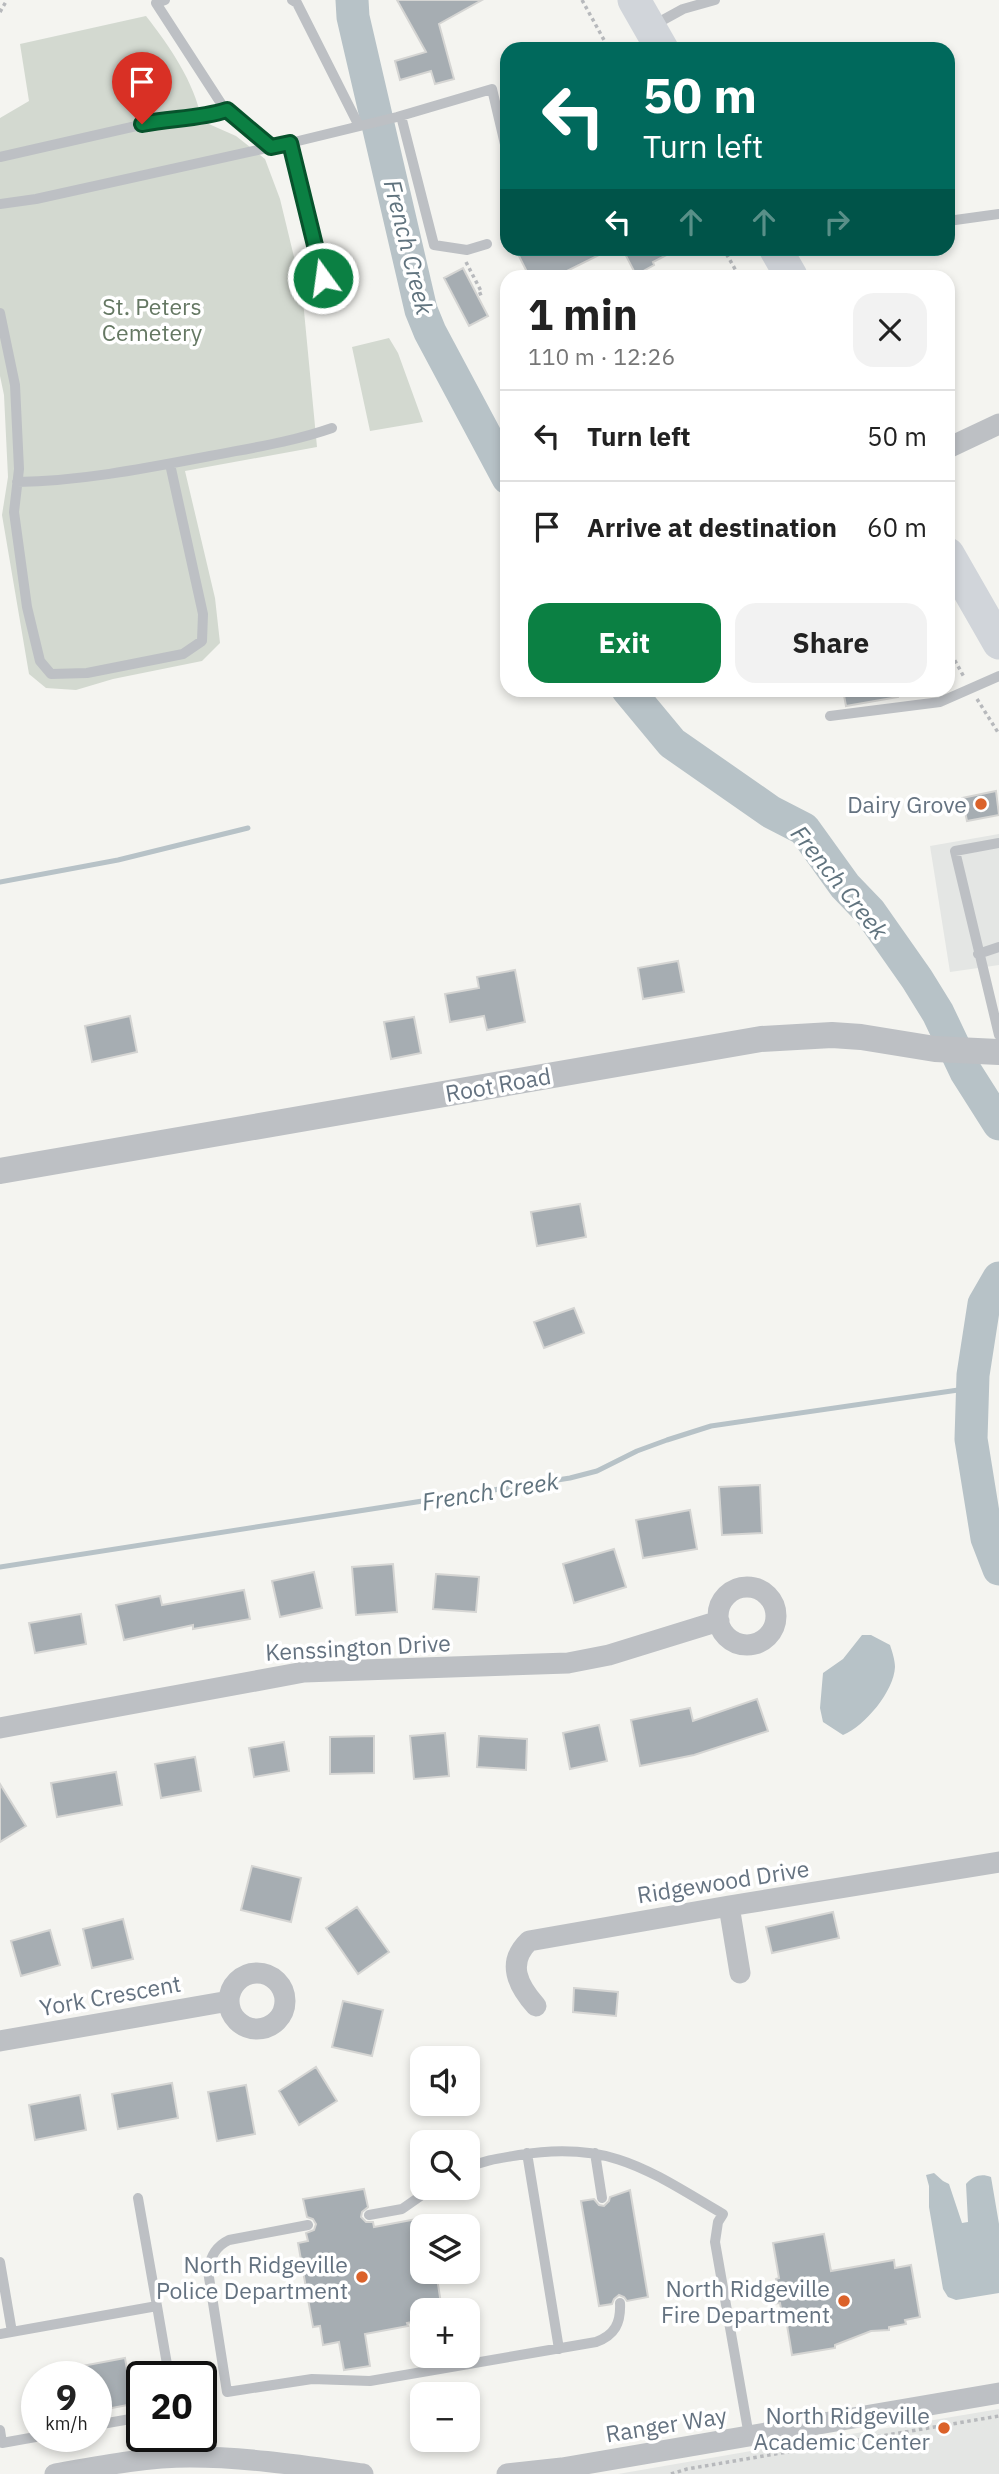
<!DOCTYPE html>
<html lang="en">
<head>
<meta charset="utf-8">
<style>
  body { margin:0; font-family:"IBM Plex Sans",sans-serif; background:#f2f2f2; color:#222; height:100vh; display:flex; flex-direction:column; font-size:26px; white-space:nowrap }
  * { box-sizing:border-box; margin:0 }
  p { font-size:23px; color:#767676 }
  .icon { flex:none; width:38px; height:38px; fill:none; stroke:currentColor; stroke-width:2; stroke-linecap:round; stroke-linejoin:round }
  .map { position:relative; flex:1; overflow:hidden }
  .details { position:absolute; left:500px; top:270px; width:455px; height:427px; display:flex; flex-direction:column; background:#fff; border-radius:21px; box-shadow:0 4px 10px #0003 }
  .details>* { flex:none }
  .hud { position:absolute; left:500px; top:42px; width:455px; height:214px; border-radius:21px; box-shadow:0 4px 10px #0003; background:#00695c; color:#fff; overflow:hidden }
  .fabs { position:absolute; left:410px; top:2046px; display:grid; gap:14px }
  .fabs a { display:grid; place-items:center; width:70px; height:70px; border-radius:14px; background:#fff; box-shadow:0 4px 10px #0003; font-size:35px }
  .speed { position:absolute; left:21px; top:2361px; display:flex; gap:14px; font-size:35px; font-weight:700; text-align:center }
  .speed>* { display:grid; place-content:center; width:91px; height:91px; border-radius:50%; background:#fff; box-shadow:0 4px 10px #0003; line-height:1 }
  .speed small { font-size:18px; font-weight:400 }
  .speed .limit { border:4px solid #111; border-radius:10px; background:#fff; color:#111 }
  .pin { position:absolute; display:grid; place-items:center; width:60px; height:60px; color:#fff; margin:-72px -30px; border-radius:50% 50% 50% 0; rotate:-45deg; box-shadow:0 0 7px #0007 }
  .pin .icon { rotate:45deg }
  .me { position:absolute; width:77px; margin:-38px; rotate:346deg; stroke-linejoin:round; filter:drop-shadow(0 0 5px #0008) }
  .turn { display:flex; align-items:center; gap:24px; height:147px; padding:0 28px; font-size:32px }
  .turn .icon { width:91px; height:91px; stroke-width:2.5 }
  .turn b { display:block; font-size:49px; line-height:60px }
  .lanes { display:flex; align-items:center; height:66px; padding:0 28px; background:#0003; justify-content:center; gap:35px; direction:ltr }
  .lanes .off { opacity:.35 }
  .round { display:grid; place-items:center; flex:none; width:74px; height:74px; border-radius:21px; background:#f2f2f2 }
  .headline { display:flex; align-items:center; justify-content:space-between; height:119px; padding:0 28px }
  h1 { font-size:42px; font-weight:700; line-height:52px }
  .cta { display:flex; gap:14px; margin-top:auto; padding:14px 28px }
  .cta a { flex:1; height:80px; border-radius:21px; background:#0b8043; color:#fff; font-size:28px; font-weight:700; line-height:80px; text-align:center }
  .cta a+a { background:#f2f2f2; color:#222 }
  ul { padding:0; list-style:none }
  li { display:flex; align-items:center; gap:21px; height:91px; padding:0 28px; border-top:2px solid #e0e0e0 }
  li div { flex:1 }
  li b { display:block; font-size:26px }
  li em { font-style:normal }
  .map>svg:first-child { display:block }
</style>
</head>
<body>
<div class="map">
<svg width="999" height="2474" viewBox="0 0 999 2474">
  <rect width="100%" height="100%" fill="#f4f4f0"/>
  <path fill="#e4e6e4" d="M999,834v131l-49,7 -20,-126z
    M999,2409v65h-381l162,-28z"/>
  <path fill="#d3d9d0" d="M146,16c24,31 48,65 56,105l34,15 29,23 15,40 22,91 15,157 -132,24 30,127 5,45 -18,18 -89,18 -37,11 -30,-2 -17,-14 -27,-159 6,-38 -4,-82 -4,-19v-258l29,-17 -9,-57z
    M389,338l9,15 25,69 -53,9 -18,-84z"/>
  <path fill="#b7c2c7" d="M862,1635h9l19,10c2,6 5,15 5,22 -1,24 -30,59 -52,68l-20,-13 -3,-14 3,-35 20,-14z
    M934,2173l9,8 6,3 13,39 6,-1 -2,-38c7,-8 15,-11 25,-7l8,47v69l-43,7 -8,-3 -5,-8 -14,-82v-21l-3,-11z"/>
  <g fill="none" stroke-linecap="round" stroke-linejoin="round">
    <path stroke="#b7c2c7" stroke-width="5" d="M0,882l118,-22 130,-32
      M0,1567l570,-89 27,-7 40,-20 30,-11 44,-14 261,-38"/>
    <path stroke="#b7c2c7" stroke-width="33" d="M352,0l1,17 68,293 9,22 78,146
      M628,690l44,53 99,69 33,17 41,57 25,26 47,67 21,34 28,59 33,52
      M999,1278l-15,26 -11,71 -2,64 16,99 12,31"/>
  </g>
  <path fill="#a6adb2" stroke="#d5d5d3" stroke-width="2" d="M397,0h85l-43,24 15,55 -19,5 -4,-13 -31,9 -5,-19 31,-9z
    M515,248h98l-56,28h-28z
    M622,248h58l-27,14 1,3 -18,10z
    M463,268l25,48 -19,10 -25,-48z
    M843,690h54l1,7 -52,9z
    M996,791l3,24 -32,6 -5,-23z
    M678,961l6,31 -41,7 -5,-31z
    M515,970l10,52 -38,8 -3,-14 -34,6 -5,-28 34,-6 -2,-11z
    M130,1016l7,36 -45,10 -7,-36z
    M414,1017l7,36 -30,6 -7,-37z
    M580,1204l6,33 -49,9 -6,-34z
    M574,1308l10,25 -40,15 -10,-26z
    M760,1485l2,48 -40,2 -3,-48z
    M690,1510l7,39 -54,9 -7,-38z
    M614,1549l12,38 -52,16 -11,-39z
    M393,1564l4,48 -41,3 -4,-48z
    M314,1572l8,36 -42,9 -8,-36z
    M436,1574l43,3 -3,35 -43,-3z
    M244,1590l6,29 -57,10v-4l-69,15 -8,-35 44,-9 2,9z
    M81,1614l5,30 -51,9 -6,-30z
    M757,1699l11,32 -74,24 -54,11 -9,-46 59,-12 3,13z
    M599,1725l8,36 -37,8 -7,-36z
    M445,1733l4,43 -35,3 -4,-43z
    M374,1736v37l-44,1v-37z
    M479,1736l48,3 -1,31 -49,-3z
    M284,1742l5,29 -35,6 -5,-29z
    M195,1757l6,34 -40,7 -6,-34z
    M116,1772l6,33 -65,12 -6,-34z
    M0,1784l26,42 -26,16z
    M252,1866l49,12 -10,44 -50,-12z
    M357,1907l32,45 -31,22 -32,-46z
    M833,1912l6,26 -67,15 -6,-26z
    M123,1919l10,40 -41,9 -9,-39z
    M50,1930l10,35 -39,11 -10,-35z
    M574,1988l44,4 -2,24 -43,-4z
    M343,2001l40,9 -11,46 -40,-9z
    M316,2067l21,34 -38,24 -20,-34z
    M172,2083l6,35 -60,11 -6,-35z
    M246,2085l9,49 -38,7 -9,-49z
    M80,2095l6,35 -51,10 -6,-35z
    M364,2189l4,18 -6,5 -1,5 5,5h7l1,5 48,-9v18l-4,1 4,35h2l2,8 11,-2 5,32h-20v10l-15,3 1,3 -43,8 5,32 -26,4 -5,-28 -16,3 -3,-19 -7,1 -15,-84 10,-2 -2,-8 8,-3 2,-6 -3,-5 -6,-2 -4,-18z
    M630,2190l18,107 -21,4 -3,-4 -5,-2 -5,4 -2,5 -13,2 -18,-105 13,-2 5,6 5,1 5,-5 1,-4z
    M824,2234l7,37 63,-11 1,8 16,-3 9,52 -15,3 1,4 -17,3v3l-18,1 -36,14v3l-43,7 -7,-42 -3,1 -2,-11 -8,1 -2,-13 8,-2 -2,-10 3,-1 -6,-35z
    M125,2358l8,46 -37,7v-35h-29l-1,-7z"/>
  <g fill="none" stroke-linecap="round" stroke-linejoin="round">
    <path stroke="#b7b9bc" stroke-width="3.5" stroke-dasharray="3.5 3.5" stroke-linecap="butt" d="M582,0l27,49
      M0,12l7,-12
      M723,248l16,28
      M466,262l16,31 -5,2
      M948,648l16,29
      M977,699l22,35
      M671,2474l16,-5 312,-53"/>
    <path stroke="#bdc0c4" stroke-width="10" d="M165,0l-9,3 68,105 47,39 19,-4
      M292,0l5,3 62,123
      M652,26l31,-17 32,-9
      M401,116l33,129 33,5 20,-6
      M0,157l167,-38 38,-2 22,-7
      M0,204l36,-5 235,-52
      M948,221l51,-7
      M323,278l-33,-135 107,-26 95,-28 16,68
      M0,313l15,72 4,84 -5,43 13,95 13,54 11,13 36,-1 96,-19 19,-13 1,-27 -33,-150
      M17,482c65,-1 130,-14 193,-26 41,-8 82,-14 122,-28
      M830,716l110,-14 59,-26
      M999,843l-44,8 44,184
      M978,954l21,-7
      M527,2153l32,196
      M595,2153l7,45
      M467,2168c17,-8 34,-10 52,-13 91,-15 129,15 204,59l-5,8 -3,20 34,194
      M138,2198l19,108
      M369,2215l33,-6 30,-21
      M308,2225l-79,15c-13,6 -19,17 -21,31l19,121 85,-13 58,2 226,-39c19,-7 25,-19 24,-39
      M0,2262l12,70
      M0,2334l157,-28 12,70
      M96,2425l46,-8
      M0,2430l2,13 39,-7"/>
    <path stroke="#bdc0c4" stroke-width="21" d="M948,448l51,-24
      M718 1616a29 29 0 1 1 58 0a29 29 0 1 1-58 0Z
      M0,1728l304,-56 264,-9 41,-8 110,-34
      M729,1906l11,67
      M229 2001a28 28 0 1 1 56 0a28 28 0 1 1-56 0Z
      M536,2006c-18,-20 -30,-43 -7,-65l200,-35 270,-44
      M0,2041l229,-40
      M55,2474c45,-8 90,-17 135,-17 58,0 115,9 173,17
      M507,2474l55,-6 437,-75"/>
    <path stroke="#bdc0c4" stroke-width="26" d="M0,1171l761,-132 71,-4 29,2 74,12 64,3"/>
    <path stroke="#d1d5da" stroke-width="33" d="M634,0l28,49
      M775,248l16,28
      M948,554l51,89"/>
  </g>
  <g fill="none" stroke-linecap="round" stroke-linejoin="round">
    <defs>
      <path id="route" d="M142,124c29,-6 57,-5 85,-14l44,37 19,-4 33,135"/>
    </defs>
    <use href="#route" stroke="#07532c" stroke-width="18"/>
    <use href="#route" stroke="#0b8043" stroke-width="12"/>
  </g>
  <g fill="#db622a" stroke="#fff" stroke-width="2.5">
    <circle cx="981" cy="804" r="7"/>
    <circle cx="362" cy="2277" r="7"/>
    <circle cx="844" cy="2301" r="7"/>
    <circle cx="944" cy="2428" r="7"/>
  </g>
  <g text-anchor="middle" dominant-baseline="central" stroke-width="7" stroke-linejoin="round" paint-order="stroke">
    <g font-size="23" fill="#657863" stroke="#fff">
      <text x="152" y="306">St. Peters<tspan x="152" dy="26">Cemetery</tspan></text>
    </g>
    <g font-size="23" fill="#647280" stroke="#fff" text-anchor="end">
      <text x="967" y="804">Dairy Grove</text>
      <text x="348" y="2264">North Ridgeville<tspan x="348" dy="26">Police Department</tspan></text>
      <text x="830" y="2288">North Ridgeville<tspan x="830" dy="26">Fire Department</tspan></text>
      <text x="930" y="2415">North Ridgeville<tspan x="930" dy="26">Academic Center</tspan></text>
    </g>
    <g font-size="23" fill="#647280" stroke="#fff">
      <text transform="translate(498 1084) rotate(-10)">Root Road</text>
      <text transform="translate(358 1647) rotate(-3)">Kenssington Drive</text>
      <text transform="translate(723 1881) rotate(-9)">Ridgewood Drive</text>
      <text transform="translate(110 1995) rotate(-10)">York Crescent</text>
      <text transform="translate(666 2424) rotate(-9)">Ranger Way</text>
    </g>
    <g font-size="24" font-style="italic" fill="#60737e" stroke="#fff">
      <text transform="translate(409 247) rotate(76)">French Creek</text>
      <text transform="translate(840 882) rotate(51)">French Creek</text>
      <text transform="translate(490 1491) rotate(-9)">French Creek</text>
    </g>
  </g>
</svg>
<div class="fabs">
<a><svg class="icon" aria-label="sound" viewBox="0 0 24 24"><path d="M4 9h4l5-4v14l-5-4H4zM17 9q2 3 0 6"/></svg></a>
<a><svg class="icon" aria-label="search" viewBox="0 0 24 24"><circle cx="10" cy="10" r="6"/><path d="M15 15l6 6"/></svg></a>
<a><svg class="icon" aria-label="layers" viewBox="0 0 24 24"><path d="M12 4l9 5-9 5-9-5zM3 14l9 5 9-5"/></svg></a>
<a>+</a>
<a>−</a>
</div>
<div class="speed"><div>9<small>km/h</small></div><div class="limit">20</div></div>
<div class="pin" style="left:142px;top:124px;background:#d93025"><svg class="icon" aria-label="arrive" viewBox="0 0 24 24"><path d="M6 21V4h12l-3 4 3 4H6"/></svg></div>
<svg class="me" style="left:323px;top:278px" viewBox="-20 -20 40 40"><circle r="17" fill="#0b8043" stroke="#fff" stroke-width="3"/><path d="M0-11L8 9 0 5-8 9z" fill="#fff"/></svg>
<div class="hud">
<div class="turn"><svg class="icon" aria-label="left" viewBox="0 0 24 24"><path d="M17 20v-9H6M10 6l-5 5 5 5"/></svg><div><b>50 m</b>Turn left</div></div>
<div class="lanes"><svg class="icon" aria-label="left" viewBox="0 0 24 24"><path d="M17 20v-9H6M10 6l-5 5 5 5"/></svg><svg class="icon off" aria-label="ahead" viewBox="0 0 24 24"><path d="M12 20V5M6 11l6-6 6 6"/></svg><svg class="icon off" aria-label="ahead" viewBox="0 0 24 24"><path d="M12 20V5M6 11l6-6 6 6"/></svg><svg class="icon off" aria-label="right" viewBox="0 0 24 24"><path d="M7 20v-9h11M14 6l5 5-5 5"/></svg></div>
</div>
<section class="details">
<div class="headline"><div><h1>1 min</h1><p>110 m · 12:26</p></div><a class="round"><svg class="icon" aria-label="close" viewBox="0 0 24 24"><path d="M6 6l12 12M18 6L6 18"/></svg></a></div>
<ul>
<li><svg class="icon" aria-label="left" viewBox="0 0 24 24"><path d="M17 20v-9H6M10 6l-5 5 5 5"/></svg><div><b>Turn left</b></div><em>50 m</em></li>
<li><svg class="icon" aria-label="arrive" viewBox="0 0 24 24"><path d="M6 21V4h12l-3 4 3 4H6"/></svg><div><b>Arrive at destination</b></div><em>60 m</em></li>
</ul>
<div class="cta"><a>Exit</a><a>Share</a></div>
</section>
</div>
</body>
</html>
